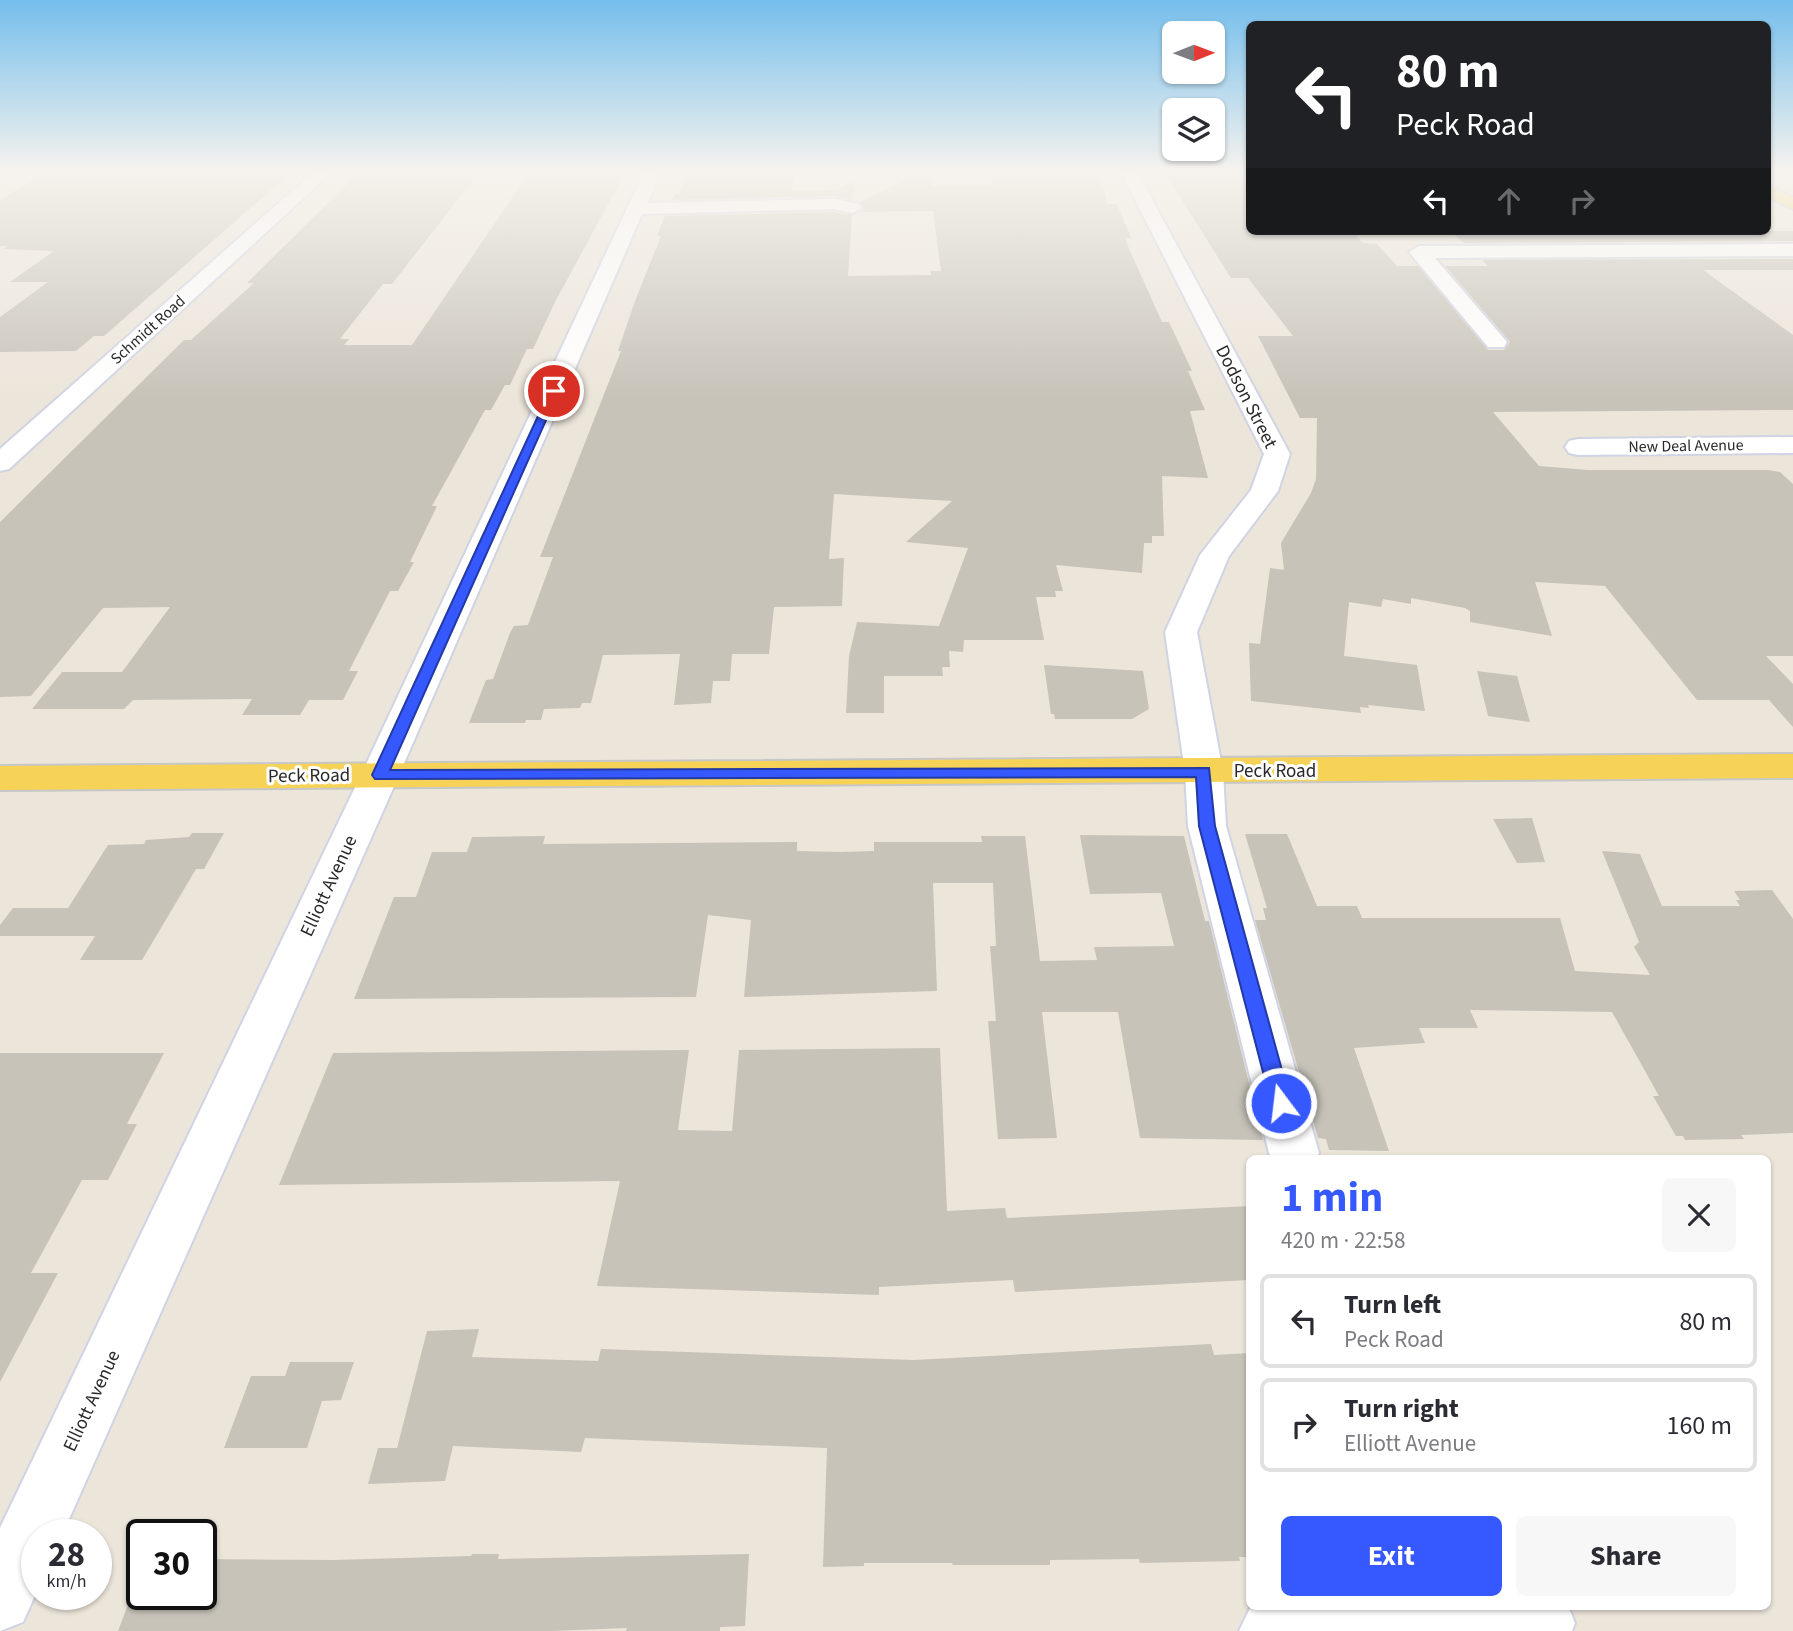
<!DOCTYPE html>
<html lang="en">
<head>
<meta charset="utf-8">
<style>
  body { margin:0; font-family:"Source Sans 3",sans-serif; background:#f7f7f7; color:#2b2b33; height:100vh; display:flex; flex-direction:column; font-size:26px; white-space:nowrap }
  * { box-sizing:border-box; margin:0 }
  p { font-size:23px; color:#7c7c81 }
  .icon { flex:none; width:38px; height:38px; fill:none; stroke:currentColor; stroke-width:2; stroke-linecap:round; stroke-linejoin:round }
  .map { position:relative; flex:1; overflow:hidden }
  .side { position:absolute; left:1246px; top:1155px; width:525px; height:455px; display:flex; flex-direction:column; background:#fff; border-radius:10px; box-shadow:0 2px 5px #0004 }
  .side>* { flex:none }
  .guide { position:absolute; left:1246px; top:21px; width:525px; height:214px; border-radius:10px; box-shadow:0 2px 5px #0004; background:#202124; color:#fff; overflow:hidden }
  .needle { width:46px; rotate:89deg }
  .buttons { position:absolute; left:1162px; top:21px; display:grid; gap:14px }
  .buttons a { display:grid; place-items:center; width:63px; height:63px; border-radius:10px; background:#fff; box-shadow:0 2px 5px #0004; font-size:35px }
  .speed { position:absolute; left:21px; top:1519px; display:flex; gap:14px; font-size:35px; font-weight:700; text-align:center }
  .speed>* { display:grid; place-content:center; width:91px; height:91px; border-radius:50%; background:#fff; box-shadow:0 2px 5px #0004; line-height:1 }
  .speed small { font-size:18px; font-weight:400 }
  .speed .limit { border:4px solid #111; border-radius:10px; background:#fff; color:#111 }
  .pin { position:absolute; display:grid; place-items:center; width:60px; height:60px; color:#fff; margin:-30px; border:4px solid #fff; border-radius:50%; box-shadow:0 2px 7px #0007 }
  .me { position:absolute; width:77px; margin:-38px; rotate:345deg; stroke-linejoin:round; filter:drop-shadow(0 0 5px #0008) }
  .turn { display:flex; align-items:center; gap:24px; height:147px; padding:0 35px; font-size:32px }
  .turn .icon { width:91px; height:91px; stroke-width:2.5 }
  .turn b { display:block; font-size:49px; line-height:60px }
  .lanes { display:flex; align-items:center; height:66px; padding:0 35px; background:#0003; justify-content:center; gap:35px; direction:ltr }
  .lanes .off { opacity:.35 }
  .round { display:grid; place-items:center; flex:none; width:74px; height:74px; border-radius:10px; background:#f7f7f7 }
  .head { display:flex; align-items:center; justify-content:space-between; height:119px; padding:0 35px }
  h1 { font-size:42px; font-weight:700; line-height:52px; color:#3558ff }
  .cta { display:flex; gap:14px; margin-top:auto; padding:14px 35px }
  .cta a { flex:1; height:80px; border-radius:10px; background:#3558ff; color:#fff; font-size:28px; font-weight:700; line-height:80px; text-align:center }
  .cta a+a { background:#f7f7f7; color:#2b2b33 }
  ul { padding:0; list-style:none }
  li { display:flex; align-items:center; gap:21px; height:94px; margin:0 14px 10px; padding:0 21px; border:4px solid #e1e1e2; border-radius:10px }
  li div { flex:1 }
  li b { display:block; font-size:26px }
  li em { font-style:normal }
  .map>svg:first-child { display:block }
</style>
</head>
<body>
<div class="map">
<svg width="1793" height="1631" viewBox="0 0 1793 1631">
  <rect width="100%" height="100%" fill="#ece5da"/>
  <path fill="#c7c3b9" d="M71,170h222v1l-189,165h-10l-18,15 -76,1v-35l48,-35h-38l44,-31 -50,-2 4,-3h-8v-46l43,-26h22z
    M385,170h96l-89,114h-9l-43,55h9l-5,6h68l119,-175h91l-2,3h5l-70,129 -22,47h-6l-17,36h-5l-14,25h-6l-53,96h5l-27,56h4l-16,29h-8l-41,80h9l-15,29h-34l-9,15h-58l10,-16 -119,1 -9,9h-92l30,-37h60l48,-65 -67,1 -72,88 -31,1v-175l184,-182h7l63,-57h-7l108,-107h15z
    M692,170h103l-3,21 44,-1 18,-9 -1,19 -18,-4 -163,4 2,-6h5l7,-18h3z
    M926,170h4l2,16h61l-4,-16h58l17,1 2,5h34l8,28h9l14,34h-6l5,13 32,71h7l23,49h-4l17,39 -15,1 18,67 -46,-2 2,60h-12v7h-8l-2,30 -86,-8 7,26h-8l1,6h-20l8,43h-80l-1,12 -14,-1 1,16h-8l1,9h-59v37h-38l3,-57 8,-34 82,4 29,-78 -62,-6 46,-41 -118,-7 -5,65 15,-1 -2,48 -68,1 -5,47h-37l-2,27h-17l-2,22 -37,2 6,-51 -77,1 -12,48h-9l-2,5 -36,1 -3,11h-15l-1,3h-56l17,-43 7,-1 17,-46 4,-7 14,-1 25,-68h-13l81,-206h-3l17,-50 26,-65h-4l8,-20 170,-4 17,3 -4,61 83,-1v-4h10l-8,-60 -72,1 4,-3 -5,-7z
    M1163,170h73l14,19v42h103l10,12 14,1 20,22h21l70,84h16l6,-8 -65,-76h43l-6,-6 311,-1v11h-90l90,65v75l-300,2 46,54 49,4h180l12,2 13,12v172h-27l27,28v43l-24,-27h-72l-92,-114 -70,-4 17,54 -82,-14v-11l-5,-3 -54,-10v6l-28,-5 -2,8 -32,-5 -5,54 73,9 8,46 -57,-6 1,3 -9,-1 1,6 -110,-12 -2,-58 11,1 10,-76 14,2 -3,-27 30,-50 5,-14 1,-61h-17l-42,-82h35l-45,-58h-17z
    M1451,231h342v10l-329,2z
    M1044,665l99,6 6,38 -17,10h-77l-1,-5h-3z
    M1477,671l40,5 13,46 -42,-6z
    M1532,818l13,44 -28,1 -24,-44z
    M192,833h32l-20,36h-8l-54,91h-62l15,-24h-95v-11l13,-17h55l40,-63 36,-1 2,-4 43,-3z
    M1245,834h42l30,72h40l5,12h198l15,53 75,4 -16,-28 5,-5 -37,-91 38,3 22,52h78l-4,-6h4l-6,-9 38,-1 21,29v214l-52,2 3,4 -59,1 -2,-4h-7l-23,-40h6l-47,-84 -142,-2 8,18h-59l6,15 -71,5 35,103 -60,-1 -3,-11 -8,-1 -63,-218h11l-3,-12h4z
    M1080,835l104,1 21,85h4l54,219 -123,-2 -22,-126h-76l15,126 -59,1 -10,-118h8l-6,-75h6l-3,-63h-60l4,108 -193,6 7,-77 -43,-5 -12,82 -342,2 40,-102h22l16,-45h35l5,-15 73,-1 -2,8 254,-2v9l44,1 33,-1v-9h108l-1,-6h44l15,125 57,-1 -3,-13 80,-1 -13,-53 -71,1z
    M940,1048l7,163 58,-3 2,10 243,-12v74l-235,12 -2,-12 -134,7v8l-282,-9 23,-105 -341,4 54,-132 356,-3 -11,80 54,1 7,-81z
    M0,1053h164l-37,71h10l-29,56h-26l-51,93h27l-58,109z
    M479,1329l-7,28 126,4 3,-12 313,11 297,-16 3,11 36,-2v204h-11l1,4 -100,2 -1,-4 -89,1v5h-97l-1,-2h-88v3l-41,1 4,-119 -242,-10 -4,14 -128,-6 -8,35 -77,3 10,-36h19l30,-117z
    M290,1362h64l-13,38 -19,1 -15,47h-83l27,-72h34z
    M472,1554h27l-1,5 251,-5 -4,72 -25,1v4h-94l1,-3 -76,3h-433l14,-37h69v-35l132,1 138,-4z"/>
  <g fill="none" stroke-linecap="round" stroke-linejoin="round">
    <defs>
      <path id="minor" d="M0,170h11l-11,6z
        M316,170h18l-325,299 -9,2v-22z
        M645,170h16l-14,33 188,-4 24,5 3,4 -9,5 -18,-4 -193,5 -243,561 -337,760h-25v56l-14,31 -23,9v-103l361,-753z
        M1120,170h16l154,284 -12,37 -49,65 -32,76 26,140 3,54 93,327 -3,5h-44l-3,-5 -81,-327 -3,-54 -20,-140 35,-77 51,-65 13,-36z
        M1793,244v12l-358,2 72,84 -3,5h-16l-79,-95 10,-6z
        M1793,437v16l-215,2 -9,-2 -4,-6 4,-6 9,-2z
        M1251,1606h317l7,17 -3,8h-333z"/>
      <path id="major" d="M1768,185l25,12v12l-25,-12z
        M1793,754v24l-1793,12v-24z"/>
    </defs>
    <use href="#minor" stroke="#d0d3e3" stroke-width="4"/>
    <use href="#major" stroke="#c7c7c7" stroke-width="4"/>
    <use href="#minor" fill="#fff" fill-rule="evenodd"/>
    <use href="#major" fill="#f6d356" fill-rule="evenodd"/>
  </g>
  <linearGradient id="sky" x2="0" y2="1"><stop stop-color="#75beec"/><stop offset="0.43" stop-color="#f6f3ee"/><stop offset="1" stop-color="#f6f3ee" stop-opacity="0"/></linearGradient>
  <rect width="1793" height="398" fill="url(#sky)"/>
  <path fill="#3558ff" stroke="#2239a6" stroke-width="2" d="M551,388l8,3 -169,379 819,-2 6,58 76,277 -3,6 -7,2 -7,-2 -3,-6 -72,-277 -3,-49 -821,2 -3,-4z"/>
  <g text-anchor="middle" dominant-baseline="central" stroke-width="6" stroke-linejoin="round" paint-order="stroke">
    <g font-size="16" fill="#292929" stroke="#fff">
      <text transform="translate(148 330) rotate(-42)">Schmidt Road</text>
      <text transform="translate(1686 446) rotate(-1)">New Deal Avenue</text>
    </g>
    <g font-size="19" fill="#292929" stroke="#fff">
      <text transform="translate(1246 397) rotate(63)">Dodson Street</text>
      <text x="1275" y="771">Peck Road</text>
      <text transform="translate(309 776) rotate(-1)">Peck Road</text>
      <text transform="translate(329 886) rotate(-65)">Elliott Avenue</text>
      <text transform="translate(92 1401) rotate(-65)">Elliott Avenue</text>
    </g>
  </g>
</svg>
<div class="buttons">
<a><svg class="needle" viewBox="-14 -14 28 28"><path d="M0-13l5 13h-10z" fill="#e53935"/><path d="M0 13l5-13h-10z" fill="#7c7c81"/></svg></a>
<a><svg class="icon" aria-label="layers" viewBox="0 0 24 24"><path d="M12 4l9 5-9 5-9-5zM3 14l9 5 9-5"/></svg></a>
</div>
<div class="speed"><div>28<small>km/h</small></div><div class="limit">30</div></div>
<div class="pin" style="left:554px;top:391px;background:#d93025"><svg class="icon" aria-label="arrive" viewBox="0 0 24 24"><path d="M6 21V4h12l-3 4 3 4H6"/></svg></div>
<svg class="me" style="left:1281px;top:1103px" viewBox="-20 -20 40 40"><circle r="17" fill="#3558ff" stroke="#fff" stroke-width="3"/><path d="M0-11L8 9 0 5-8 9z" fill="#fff"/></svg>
<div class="guide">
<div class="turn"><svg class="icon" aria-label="left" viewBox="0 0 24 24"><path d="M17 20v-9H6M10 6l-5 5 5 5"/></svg><div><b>80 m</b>Peck Road</div></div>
<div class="lanes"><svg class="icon" aria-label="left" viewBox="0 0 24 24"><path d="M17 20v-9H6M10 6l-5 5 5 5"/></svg><svg class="icon off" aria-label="ahead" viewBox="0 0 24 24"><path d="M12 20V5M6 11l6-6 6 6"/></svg><svg class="icon off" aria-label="right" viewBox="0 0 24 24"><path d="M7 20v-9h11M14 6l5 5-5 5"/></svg></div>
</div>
<section class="side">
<div class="head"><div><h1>1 min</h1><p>420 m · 22:58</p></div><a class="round"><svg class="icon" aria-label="close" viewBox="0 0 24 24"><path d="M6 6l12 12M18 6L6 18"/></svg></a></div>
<ul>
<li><svg class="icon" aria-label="left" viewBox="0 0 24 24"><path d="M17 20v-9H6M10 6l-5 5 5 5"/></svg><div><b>Turn left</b><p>Peck Road</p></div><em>80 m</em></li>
<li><svg class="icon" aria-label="right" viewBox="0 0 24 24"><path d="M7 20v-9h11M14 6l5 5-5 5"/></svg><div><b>Turn right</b><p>Elliott Avenue</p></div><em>160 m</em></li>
</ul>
<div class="cta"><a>Exit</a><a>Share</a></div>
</section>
</div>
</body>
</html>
